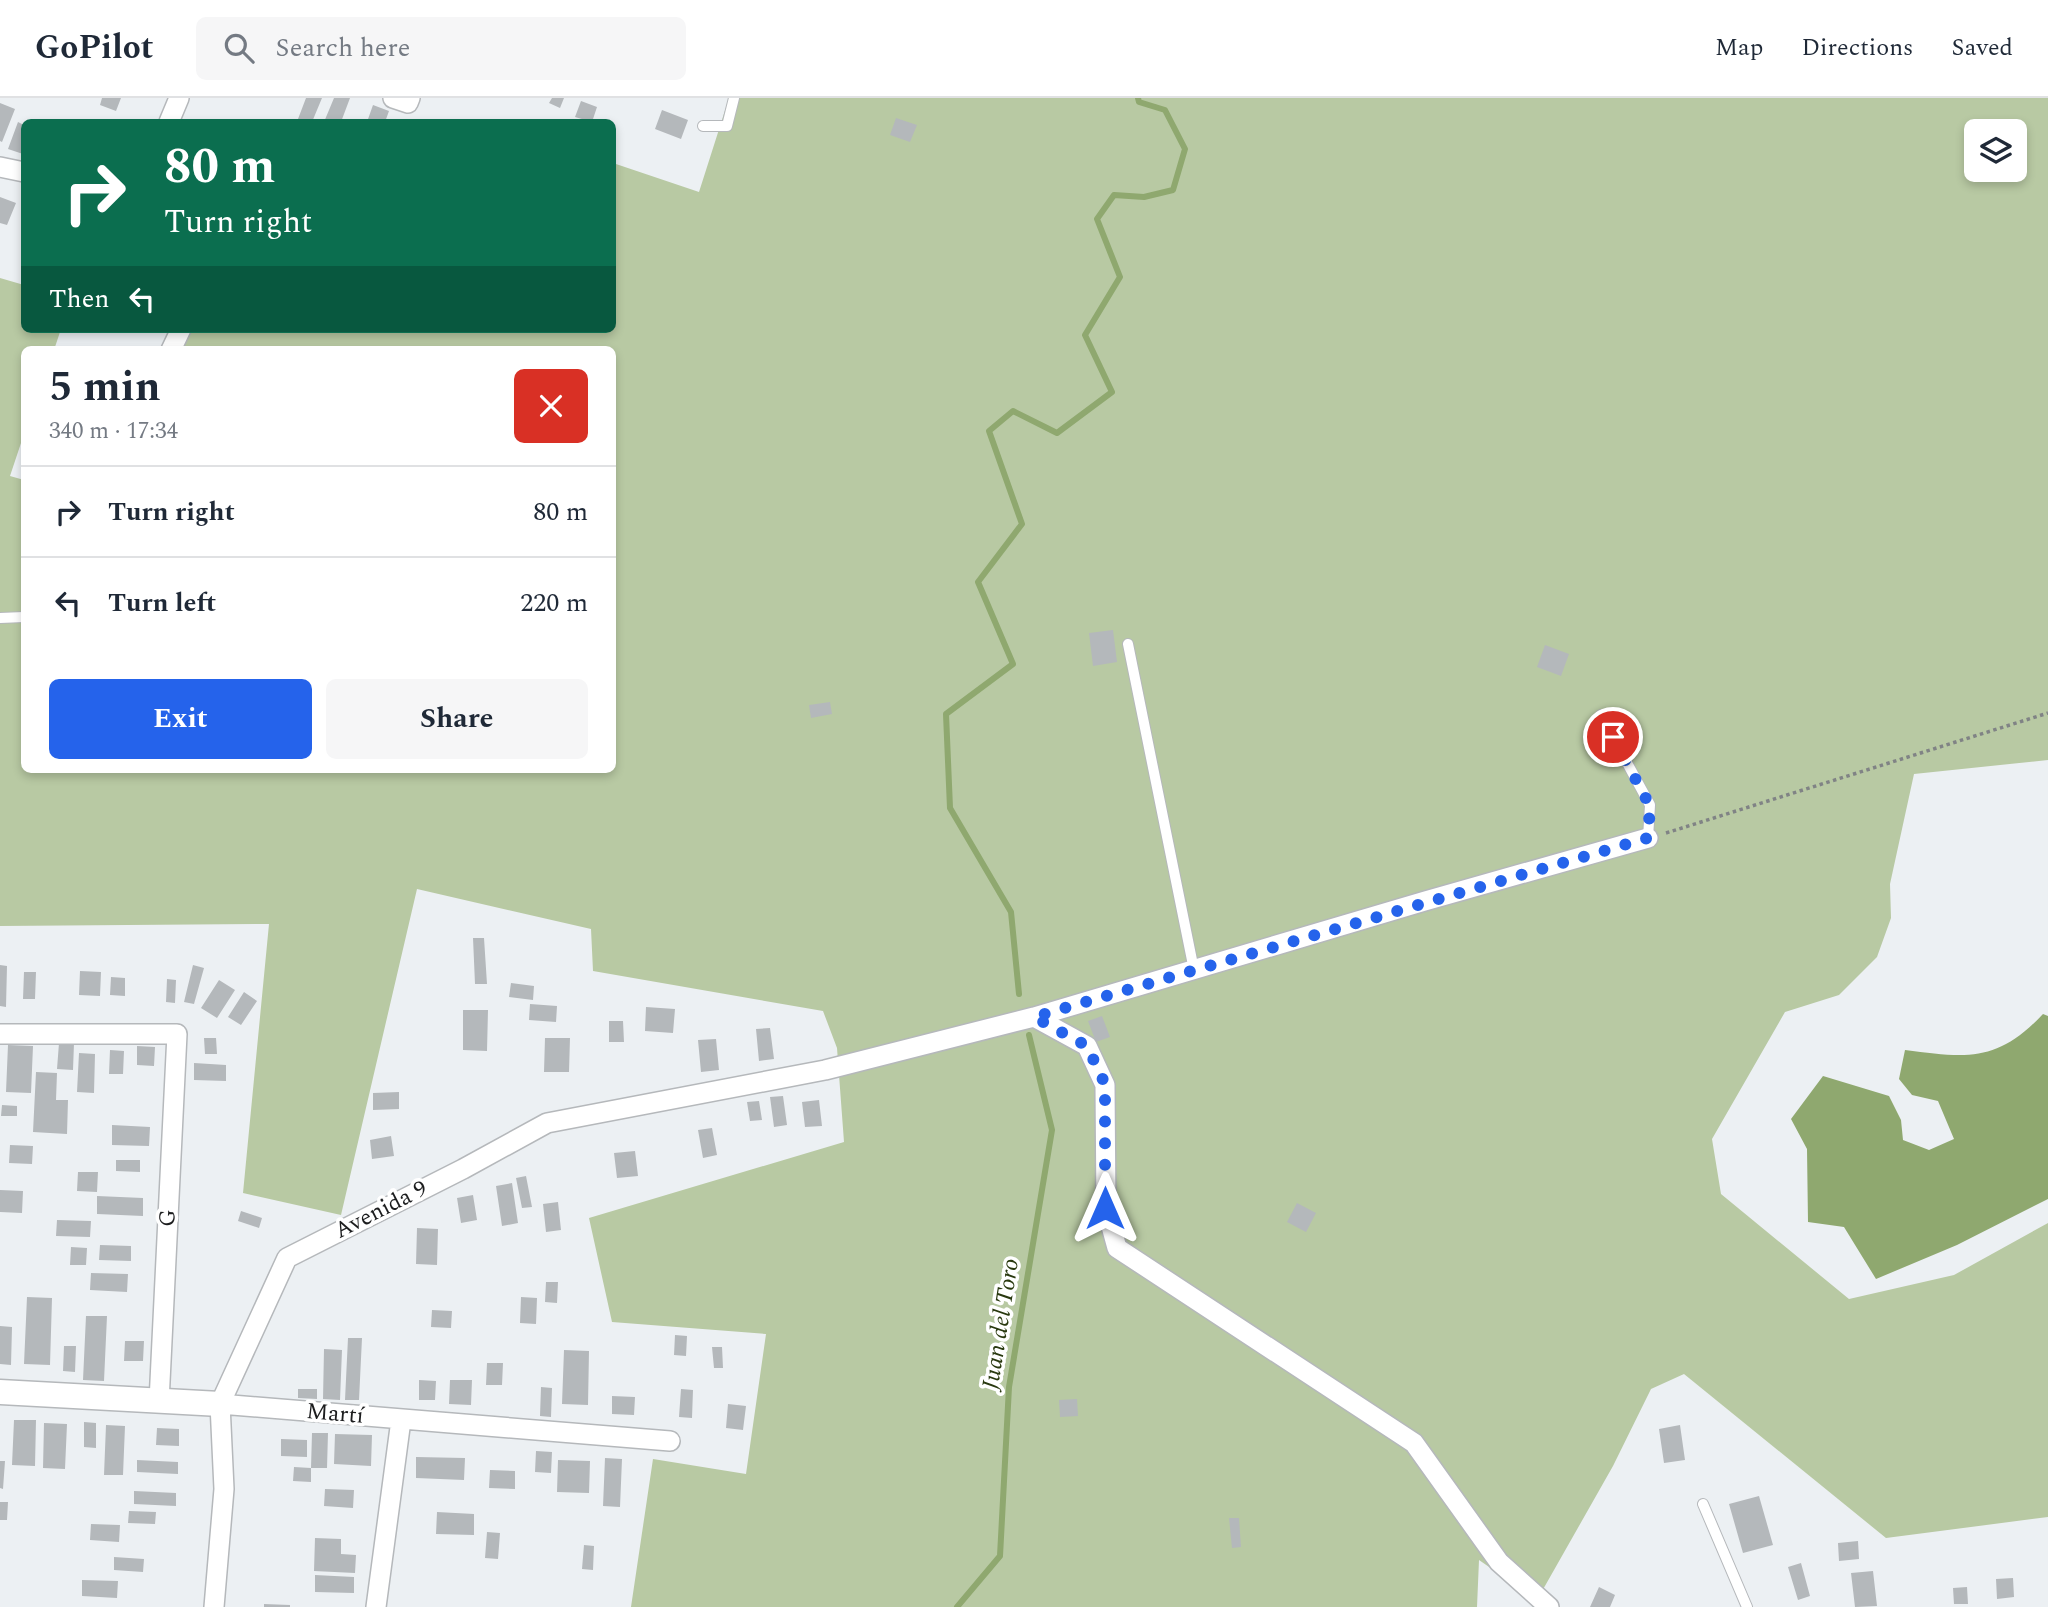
<!DOCTYPE html>
<html lang="en">
<head>
<meta charset="utf-8">
<style>
  body { margin:0; font-family:Spectral,serif; background:#f6f6f7; color:#1f2937; height:100vh; display:flex; flex-direction:column; font-size:26px; white-space:nowrap }
  * { box-sizing:border-box; margin:0 }
  p { font-size:23px; color:#747a83 }
  .icon { flex:none; width:38px; height:38px; fill:none; stroke:currentColor; stroke-width:2; stroke-linecap:round; stroke-linejoin:round }
  .map { position:relative; flex:1; overflow:hidden }
  .panel { position:absolute; left:21px; top:248px; width:595px; height:427px; display:flex; flex-direction:column; background:#fff; border-radius:10px; box-shadow:0 4px 10px #0003 }
  .panel>* { flex:none }
  .hud { position:absolute; left:21px; top:21px; width:595px; height:214px; border-radius:10px; box-shadow:0 4px 10px #0003; background:#0b6e4f; color:#fff; overflow:hidden }
  .fabs { position:absolute; left:1964px; top:21px; display:grid; gap:14px }
  .fabs a { display:grid; place-items:center; width:63px; height:63px; border-radius:10px; background:#fff; box-shadow:0 4px 10px #0003; font-size:35px }
  .pin { position:absolute; display:grid; place-items:center; width:60px; height:60px; color:#fff; margin:-30px; border:4px solid #fff; border-radius:50%; box-shadow:0 2px 7px #0007 }
  .me { position:absolute; width:77px; margin:-38px; rotate:0deg; stroke-linejoin:round; filter:drop-shadow(0 0 5px #0008) }
  .turn { display:flex; align-items:center; gap:24px; height:147px; padding:0 28px; font-size:32px }
  .turn .icon { width:91px; height:91px; stroke-width:2.5 }
  .turn b { display:block; font-size:49px; line-height:60px }
  .then { display:flex; align-items:center; height:66px; padding:0 28px; background:#0003; gap:14px; font-size:26px }
  .round { display:grid; place-items:center; flex:none; width:74px; height:74px; border-radius:10px; background:#f6f6f7 }
  .overview { display:flex; align-items:center; justify-content:space-between; height:119px; padding:0 28px }
  h1 { font-size:42px; font-weight:700; line-height:52px }
  .cta { display:flex; gap:14px; margin-top:auto; padding:14px 28px }
  .cta a { flex:1; height:80px; border-radius:10px; background:#2563eb; color:#fff; font-size:28px; font-weight:700; line-height:80px; text-align:center }
  .cta a+a { background:#f6f6f7; color:#1f2937 }
  ul { padding:0; list-style:none }
  li { display:flex; align-items:center; gap:21px; height:91px; padding:0 28px; border-top:2px solid #e0e1e3 }
  li div { flex:1 }
  li b { display:block; font-size:26px }
  li em { font-style:normal }
  header { display:flex; align-items:center; gap:42px; box-sizing:border-box; height:98px; padding:0 35px; background:#fff; border-bottom:2px solid #e0e1e3 }
  header strong { font-size:33px }
  nav { display:flex; gap:38px; margin-inline-start:auto; font-size:24px }
  .search { width:490px; height:63px; background:#f6f6f7; display:flex; align-items:center; gap:18px; box-sizing:border-box; padding:0 24px; border-radius:10px; color:#747a83; font-size:26px }
  .map>svg:first-child { display:block }
</style>
</head>
<body>
<header>
<strong>GoPilot</strong>
<div class="search"><svg class="icon" aria-label="search" viewBox="0 0 24 24"><circle cx="10" cy="10" r="6"/><path d="M15 15l6 6"/></svg>Search here</div>
<nav><a>Map</a><a>Directions</a><a>Saved</a></nav>
</header>
<div class="map">
<svg width="2048" height="1509" viewBox="0 0 2048 1509">
  <rect width="100%" height="100%" fill="#ecf0f3"/>
  <path fill="#b8c9a3" fill-rule="evenodd" d="M729,0h1319v662l-134,14 -24,110 1,34 -14,39 -38,38 -54,17 -73,127 9,55 128,105 105,-24 94,-52v294l-162,21 -202,-164 -33,15 -38,77 -76,134 -58,-40 -2,47h-846l22,-148 93,15 20,-140 -154,-12 -23,-104 255,-76 -7,-94 -14,-37 -230,-40 -2,-42 -174,-40 -76,326 -98,-22 26,-269 -269,2v-648l24,7v44h37l-7,21h-30v84l-14,42 14,4v290h588v-420h-432l10,-21h422l1,-166 86,29zM1976,33h38v39h-38z"/>
  <path fill="#8fa86f" d="M2043,916l5,2v183l-91,46 -81,34 -32,-52 -36,-5 -1,-73 -16,-30 32,-43 66,20 12,24 2,20 26,10 25,-11 -16,-38 -26,-6 -13,-16 6,-29c62,8 92,13 138,-36z"/>
  <g fill="none" stroke-linecap="round" stroke-linejoin="round">
    <path stroke="#8fa86f" stroke-width="6" d="M1019,896l-8,-82 -61,-104 -4,-94 67,-50 -35,-82 44,-58 -33,-93 24,-20 44,22 55,-41 -27,-57 35,-58 -23,-58 17,-24 30,2 29,-7 12,-41 -20,-39 -26,-8 -1,-4
      M957,1509l43,-51 9,-169 43,-257 -23,-95"/>
  </g>
  <path fill="#b4b8bb" d="M102,0h19l-5,13 -16,-6z
    M306,0h16l-10,24 -14,-3z
    M334,0h16l-9,24h-17z
    M552,0h12l-4,10 -11,-5z
    M581,3l16,6 -5,15 -17,-5z
    M0,5l15,6 -13,33 -2,-1z
    M373,7l16,6 -4,11h-18z
    M662,12l26,10 -7,19 -26,-10z
    M896,20l21,7 -7,17 -20,-7z
    M18,24l6,3 -1,29 -15,-5z
    M0,99l16,6 -9,22 -7,-2z
    M1113,532l4,32 -24,4 -4,-33z
    M1545,547l24,9 -8,22 -24,-9z
    M830,604l2,12 -21,4 -2,-13z
    M473,840h11l3,46h-12z
    M0,867l7,1 -1,41 -6,-1z
    M193,867l11,3 -10,36 -10,-2z
    M80,873l21,1 -1,24 -21,-1z
    M24,874h12l-1,27h-12z
    M111,879l14,1v18l-15,-1z
    M167,881l9,1 -1,23 -9,-1z
    M219,882l16,10 -18,28 -16,-10z
    M511,885l23,3 -1,14 -24,-3z
    M244,894l13,9 -16,24 -13,-8z
    M530,906l27,2 -1,16 -27,-2z
    M646,909l29,2 -2,24 -28,-2z
    M463,912h25l-1,41 -24,-1z
    M1102,918l8,21 -14,5 -8,-21z
    M609,923h14l1,21h-15z
    M770,930l4,31 -15,2 -3,-32z
    M204,940h12l1,16h-12z
    M545,940h25l-1,34h-25z
    M716,941l3,31 -18,2 -3,-32z
    M59,945h15l-1,27 -16,-1z
    M8,947l25,1 -2,47 -25,-1z
    M137,948l18,1 -1,19 -17,-1z
    M110,952l14,1 -1,23h-14z
    M79,955l16,1 -1,39 -17,-1z
    M194,965l32,2v16l-32,-1z
    M36,974l21,1 -1,27h12l-1,34 -34,-2z
    M399,994v17l-26,1v-17z
    M783,998l4,29 -13,2 -4,-30z
    M819,1002l3,26 -17,1 -3,-25z
    M759,1003l3,19 -12,1 -3,-19z
    M2,1007l15,1v10h-16z
    M112,1027l38,2 -1,19 -37,-1z
    M712,1030l5,27 -14,3 -5,-28z
    M391,1038l3,20 -22,3 -2,-19z
    M10,1047l23,1 -1,18 -23,-1z
    M635,1053l3,25 -21,2 -3,-25z
    M116,1062h24v12l-24,-1z
    M78,1074h20l-1,20 -20,-1z
    M526,1078l6,31 -10,1 -6,-30z
    M512,1085l6,40 -16,3 -6,-40z
    M0,1092l23,1 -1,22 -22,-1z
    M473,1097l4,25 -16,3 -4,-25z
    M97,1098l46,2v18l-46,-2z
    M558,1104l3,28 -15,2 -3,-28z
    M1297,1105l19,10 -10,19 -19,-10z
    M241,1113l21,7 -3,10 -21,-7z
    M57,1122l34,1 -1,16 -34,-1z
    M417,1130l21,1 -1,36 -21,-1z
    M100,1147l31,1v15l-32,-1z
    M71,1149l16,1 -1,17h-16z
    M91,1175l37,1 -1,18 -37,-2z
    M546,1184h12l-1,21 -12,-1z
    M27,1199l25,1 -2,67 -26,-1z
    M521,1199l16,1 -1,26 -16,-1z
    M432,1212l20,1 -1,17 -20,-1z
    M86,1218h21l-3,65 -21,-1z
    M0,1228l12,1 -1,38 -11,-1z
    M675,1237l12,1 -1,20 -12,-1z
    M348,1240h14l-3,62h-14z
    M125,1243h19l-1,20h-19z
    M64,1248h12l-1,26 -12,-1z
    M712,1249h10l1,21h-9z
    M324,1251l18,1 -2,50 -17,-1z
    M564,1252l25,1 -1,54 -26,-1z
    M487,1265h16l-1,22h-16z
    M419,1282l17,1 -1,19h-16z
    M450,1282h22l-1,25 -22,-1z
    M541,1289l11,1 -1,29 -11,-1z
    M298,1291h19v10l-19,-1z
    M681,1291l12,1 -1,28 -13,-1z
    M612,1298l23,1 -1,18 -22,-1z
    M1077,1301l1,17 -18,1 -1,-17z
    M728,1306l18,2 -3,24 -17,-2z
    M14,1322h22l-1,46 -23,-1z
    M84,1324l12,1v25l-12,-1z
    M44,1325l23,1 -2,45 -22,-1z
    M106,1327l19,1 -2,49h-19z
    M1680,1327l5,35 -21,3 -5,-34z
    M157,1330l22,1v17l-23,-1z
    M312,1335h16l-1,35h-16v14l-18,-1 1,-14 17,1z
    M335,1336l37,1 -1,31 -37,-2z
    M281,1341l26,1v17l-26,-1z
    M536,1353l16,1 -1,21 -16,-1z
    M416,1359l49,1 -1,22 -48,-2z
    M605,1360l17,1 -2,48 -17,-1z
    M137,1362l41,2v12l-41,-2z
    M558,1362l32,1 -1,32 -32,-1z
    M0,1363h5l-2,28 -3,-1z
    M490,1372l25,1v18l-26,-1z
    M325,1391l29,1 -1,18 -29,-2z
    M134,1393l42,2v13l-42,-2z
    M1759,1398l14,49 -30,8 -14,-49z
    M0,1404h8l-1,18h-7z
    M129,1413l27,1 -1,12 -27,-1z
    M437,1414l37,2v21l-38,-1z
    M1229,1420h10l2,29 -9,1z
    M91,1426l29,1 -1,17 -29,-2z
    M487,1434l13,1 -2,26 -13,-1z
    M315,1440l26,1v15l15,1 -1,18 -41,-2z
    M1858,1443l1,18 -20,2 -1,-18z
    M584,1447l10,1 -1,24 -11,-1z
    M114,1459l30,2 -1,13 -29,-2z
    M1801,1465l9,33 -12,4 -10,-33z
    M1873,1473l4,35 -22,1 -4,-34z
    M315,1477l39,2v16l-39,-1z
    M2013,1480l1,19 -17,2 -1,-20z
    M82,1482l36,1 -1,17 -35,-2z
    M1599,1489l16,8 -5,12h-20z
    M1967,1489l1,17h-14l-1,-16z
    M264,1506l26,1v2h-26z"/>
  <g fill="none" stroke-linecap="round" stroke-linejoin="round">
    <defs>
      <path id="service" d="M703,28h24l7,-28
        M0,520l24,-1
        M1128,546l66,326
        M1601,617l49,90 -2,33
        M1703,1406l44,103"/>
      <path id="minor" d="M393,0l15,5 2,-5
        M169,24l10,-24
        M0,69l24,5
        M171,252l10,-21
        M1034,919l53,29 18,39 1,123 11,40 297,195 85,119 50,45
        M0,936h177l-18,368
        M220,1306l450,37
        M214,1509l10,-118 -4,-85 67,-146 176,-89 84,-46 278,-53 209,-53 391,-116 223,-63
        M376,1509l25,-187"/>
      <path id="tertiary" d="M0,1294l220,12"/>
    </defs>
    <use href="#service" stroke="#b5b8bb" stroke-width="12"/>
    <use href="#minor" stroke="#b5b8bb" stroke-width="22"/>
    <use href="#tertiary" stroke="#b5b8bb" stroke-width="27"/>
    <path stroke="#808385" stroke-width="3.5" stroke-dasharray="3.5 3.5" stroke-linecap="butt" d="M1666,735l382,-120"/>
    <use href="#service" stroke="#fff" stroke-width="10"/>
    <use href="#minor" stroke="#fff" stroke-width="19"/>
    <use href="#tertiary" stroke="#fff" stroke-width="24"/>
  </g>
  <g fill="none" stroke-linecap="round" stroke-linejoin="round">
    <path stroke="#2563eb" stroke-width="12" stroke-dasharray="0 21.6" d="M1105,1110v-124l-18,-38 -53,-29 614,-179 2,-32 -37,-69"/>
  </g>
  <g text-anchor="middle" dominant-baseline="central" stroke-width="7" stroke-linejoin="round" paint-order="stroke">
    <g font-size="23" fill="#1c1d1e" stroke="#fff">
      <text transform="translate(381 1112) rotate(-27)">Avenida 9</text>
      <text transform="translate(168 1120) rotate(-87)">G</text>
      <text transform="translate(335 1316) rotate(5)">Martí</text>
    </g>
    <g font-size="24" font-style="italic" fill="#29390f" stroke="#fff">
      <text transform="translate(1001 1226) rotate(-81)">Juan del Toro</text>
    </g>
  </g>
</svg>
<div class="fabs">
<a><svg class="icon" aria-label="layers" viewBox="0 0 24 24"><path d="M12 4l9 5-9 5-9-5zM3 14l9 5 9-5"/></svg></a>
</div>
<div class="pin" style="left:1613px;top:639px;background:#d93025"><svg class="icon" aria-label="arrive" viewBox="0 0 24 24"><path d="M6 21V4h12l-3 4 3 4H6"/></svg></div>
<svg class="me" style="left:1105px;top:1110px" viewBox="-20 -20 40 40"><path d="M0-17L14 15 0 8-14 15z" fill="#2563eb" stroke="#fff" stroke-width="4"/></svg>
<div class="hud">
<div class="turn"><svg class="icon" aria-label="right" viewBox="0 0 24 24"><path d="M7 20v-9h11M14 6l5 5-5 5"/></svg><div><b>80 m</b>Turn right</div></div>
<div class="then">Then<svg class="icon" aria-label="left" viewBox="0 0 24 24"><path d="M17 20v-9H6M10 6l-5 5 5 5"/></svg></div>
</div>
<section class="panel">
<div class="overview"><div><h1>5 min</h1><p>340 m · 17:34</p></div><a class="round" style="background:#d93025;color:#fff"><svg class="icon" aria-label="close" viewBox="0 0 24 24"><path d="M6 6l12 12M18 6L6 18"/></svg></a></div>
<ul>
<li><svg class="icon" aria-label="right" viewBox="0 0 24 24"><path d="M7 20v-9h11M14 6l5 5-5 5"/></svg><div><b>Turn right</b></div><em>80 m</em></li>
<li><svg class="icon" aria-label="left" viewBox="0 0 24 24"><path d="M17 20v-9H6M10 6l-5 5 5 5"/></svg><div><b>Turn left</b></div><em>220 m</em></li>
</ul>
<div class="cta"><a>Exit</a><a>Share</a></div>
</section>
</div>
</body>
</html>
